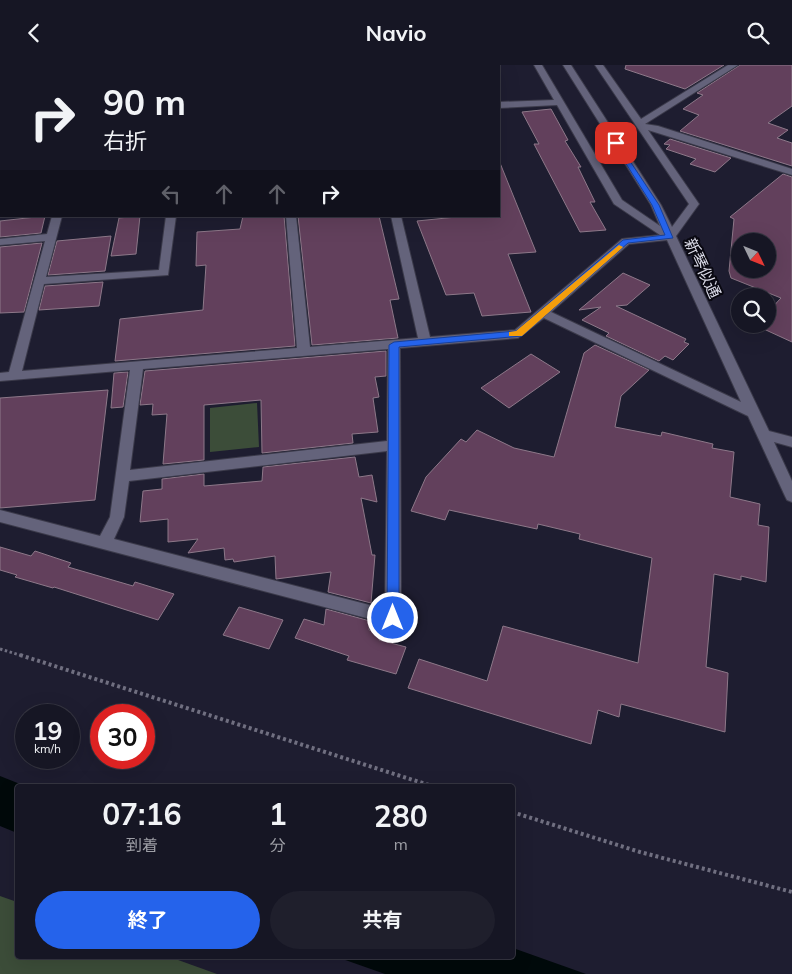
<!DOCTYPE html>
<html lang="ja">
<head>
<meta charset="utf-8">
<style>
  body { margin:0; font-family:Mulish,"Noto Sans JP",sans-serif; background:#1f1f2c; color:#f1f3f6; height:100vh; display:flex; flex-direction:column; font-size:19px; white-space:nowrap }
  * { box-sizing:border-box; margin:0 }
  p { font-size:16px; color:#9e9fa6 }
  .icon { flex:none; width:28px; height:28px; fill:none; stroke:currentColor; stroke-width:2; stroke-linecap:round; stroke-linejoin:round }
  .map { position:relative; flex:1; overflow:hidden }
  .side { position:absolute; left:15px; top:719px; width:500px; height:175px; display:flex; flex-direction:column; background:#161624; border-radius:5px; box-shadow:0 5px 20px #0002,0 0 0 1px #353541 }
  .side>* { flex:none }
  .top-card { position:absolute; left:0px; top:0px; width:500px; height:152px; box-shadow:0 5px 20px #0002,0 0 0 1px #353541; background:#161624; color:#f1f3f6; overflow:hidden }
  .needle { width:32px; rotate:133deg }
  .controls { position:absolute; left:731px; top:168px; display:grid; gap:10px }
  .controls a { display:grid; place-items:center; width:45px; height:45px; border-radius:50%; background:#161624; box-shadow:0 5px 20px #0002,0 0 0 1px #353541; font-size:25px }
  .speed { position:absolute; left:15px; top:639px; display:flex; gap:10px; font-size:25px; font-weight:700; text-align:center }
  .speed>* { display:grid; place-content:center; width:65px; height:65px; border-radius:50%; background:#161624; box-shadow:0 5px 20px #0002,0 0 0 1px #353541; line-height:1 }
  .speed small { font-size:12px; font-weight:400 }
  .speed .limit { border:8px solid #d22; background:#fff; color:#111 }
  .pin { position:absolute; display:grid; place-items:center; width:42px; height:42px; color:#fff; margin:-21px; border-radius:10px; box-shadow:0 2px 8px #0006 }
  .me { position:absolute; width:55px; margin:-28px; rotate:0deg; stroke-linejoin:round; filter:drop-shadow(0 0 4px #0008) }
  .turn { display:flex; align-items:center; gap:18px; height:105px; padding:0 20px; font-size:22px }
  .turn .icon { width:65px; height:65px; stroke-width:2.5 }
  .turn b { display:block; font-size:35px; line-height:42px }
  .lanes { display:flex; align-items:center; height:48px; padding:0 20px; background:#0003; justify-content:center; gap:25px; direction:ltr }
  .lanes .off { opacity:.35 }
  .eta { display:flex; justify-content:space-evenly; align-items:center; height:85px; text-align:center }
  .eta b { font-size:30px; font-weight:700; line-height:35px }
  .cta { display:flex; gap:10px; margin-top:auto; padding:10px 20px }
  .cta a { flex:1; height:58px; border-radius:30px; background:#2563eb; color:#fff; font-size:20px; font-weight:700; line-height:58px; text-align:center }
  .cta a+a { background:#1f1f2c; color:#f1f3f6 }
  header { display:flex; justify-content:space-between; align-items:center; height:65px; padding:0 20px; background:#161624; font-size:22px; font-weight:700 }
  .map>svg:first-child { display:block }
</style>
</head>
<body>
<header><svg class="icon" aria-label="back" viewBox="0 0 24 24"><path d="M15 5l-7 7 7 7"/></svg>Navio<svg class="icon" aria-label="search" viewBox="0 0 24 24"><circle cx="10" cy="10" r="6"/><path d="M15 15l6 6"/></svg></header>
<div class="map">
<svg width="792" height="909" viewBox="0 0 792 909">
  <rect width="100%" height="100%" fill="#1e1d30"/>
  <path fill="#3c4d39" d="M257,338l2,44 -49,5v-44z
    M0,831l17,6 1,54h149l50,18h-217z"/>
  <path fill="#00090a" d="M0,711l25,10h-7l-1,47 -17,-7z
    M513,883l73,26h-201l-51,-18h178z"/>
  <path fill="#62405c" stroke="#8d7889" fill-rule="evenodd" d="M626,0h98l-39,24 -60,-20z
    M740,0h52v41l-24,17 20,7 -11,8 15,5v23l-112,-35 19,-16 -16,-6 20,-14 -6,-2z
    M551,44l17,31 -3,1 16,26h-3l17,35h-5l16,28 -26,2 -46,-88h5l-17,-32z
    M670,74l61,19 -16,14 -25,-8 6,-5 -30,-10 4,-4 -6,-1z
    M500,98l36,89 -28,2 23,58 -49,4 -8,-23 -28,2 -29,-74 49,-5h33z
    M783,109l9,3v165l-37,-17 13,-1v-12l13,-14 -50,-20 -2,-7 5,-52 -4,-2zM740,176h28v28h-28z
    M45,151l-4,17 -41,4v-16z
    M140,151l-4,38 -25,2 8,-38z
    M243,151h41l11,130 -180,15 5,-42 83,-9 3,-45 -10,1 1,-34 43,-3z
    M298,151h81l20,83 -9,1 8,38 -86,7z
    M111,171l-6,35 -57,4 9,-34z
    M42,178l-18,69 -24,1v-66z
    M623,208l27,12 -23,20 -11,1 70,33 -2,3 5,2 -16,16 -8,-4 -6,5 -53,-25 3,-3 -27,-13 19,-13 -22,3z
    M103,217l-4,24 -60,4 6,-24z
    M595,280l54,25 -28,26 -6,31 46,9 1,-4 51,12 -1,4 22,4 -4,45 30,7 -2,21 11,2 -3,55 -25,-6v4l-27,-6 -8,93 22,6 -3,59 -104,-28 -2,13 -21,-7 -7,34 -183,-56 11,-29 68,22 16,-55 135,37 14,-105 -73,-19 1,-5 -42,-10 -1,5 -88,-19 -4,10 -34,-9 15,-34 35,-38 5,3 11,-12 37,18 40,9 30,-104z
    M386,286v25l-11,1 4,20 -6,1 5,34 -26,2 1,9 -91,10 -1,-53 -57,5v55l-41,4 4,-50 -15,1 1,-11 -13,1 5,-34z
    M531,289l29,18 -51,36 -28,-20z
    M128,307l-5,35 -12,1 3,-35z
    M108,325l-13,110 -95,8v-110z
    M355,392l4,20 13,-2 5,27 -16,-4 11,57h3l-4,48 -43,-11 3,-20 -55,7 -1,-23 -41,6 -1,-3 -8,1 -1,-12 -36,5 10,-14 -30,3v-23l-28,3 3,-31 19,-2v-10l42,-5v12l58,-5 1,-14z
    M0,482l31,9 4,-5 36,12 -3,4 65,19 2,-4 39,12 -16,26 -104,-33 -1,1 -38,-11 2,-2 -17,-5z
    M239,542l44,13 -14,29 -46,-14z
    M326,544l44,12 -1,9 13,4 -3,6 27,7 -10,27 -49,-14 2,-4 -54,-18 9,-19 20,6z"/>
  <g fill="none" stroke-linecap="round" stroke-linejoin="round">
    <defs>
      <path id="minor" d="M61,0h8v1h-8z
        M92,0h8v1h-8z
        M420,0h8v1h-8z
        M534,0h8l80,135 38,26 -9,-21 -88,-140h8l90,140 11,22 17,-23 -94,-139h8l38,54 87,-54h10l-93,59 13,2 134,43v6l-144,-45 51,74 -23,32 93,195 23,6v10l-18,-5 18,39v21l-5,-2 -2,-4 -37,-80 -204,-98 -26,20 -118,10 1,270 -2,5 -6,2 -393,-103v-12l100,26 10,-19 20,-147 -130,11v-8l9,-1 36,-131 -45,4v-6l47,-5 5,-18h10l-16,61 113,-7 7,-54h10l-8,59 -124,9 -22,87 275,-23 -11,-132h10l14,131 108,-9 -27,-122h10l29,121 85,-7 107,-91 38,-4 -46,-31 -57,-99 -58,3v-6l55,-2zM667,175l74,162 -190,-90 78,-68zM388,284l-1,92 -257,29 13,-101zM387,386l-2,158 -271,-70 10,-22 5,-36z
        M0,12h1v4h-1z
        M0,67h1v6h-1z"/>
    </defs>
    <use href="#minor" stroke="#3b3a4a" stroke-width="2"/>
    <path stroke="#706f80" stroke-width="3" stroke-dasharray="2.5 2.5" stroke-linecap="butt" d="M0,584l23,7"/>
    <path stroke="#706f80" stroke-width="4" stroke-dasharray="3 3" stroke-linecap="butt" d="M20,590l412,131
      M512,747l128,40 152,40"/>
    <use href="#minor" fill="#64637b" fill-rule="evenodd"/>
  </g>
  <path fill="#2563eb" stroke="#184099" d="M616,75l43,65 14,33 -45,5 -106,93 -123,11v271l-2,4h-8l-2,-4 2,-273 5,-3 122,-11 107,-91 42,-5 -13,-30 -39,-62z"/>
  <path fill="#f59e0b" d="M619,180l4,2 -2,2 -99,87h-13v-4l7,-1z"/>
  <g text-anchor="middle" dominant-baseline="central" stroke-width="4" stroke-linejoin="round" paint-order="stroke">
    <g font-size="16" fill="#dadae7" stroke="#090811">
      <text transform="translate(703 203) rotate(65)">新琴似通</text>
    </g>
  </g>
</svg>
<div class="controls">
<a><svg class="needle" viewBox="-14 -14 28 28"><path d="M0-13l5 13h-10z" fill="#e53935"/><path d="M0 13l5-13h-10z" fill="#9e9fa6"/></svg></a>
<a><svg class="icon" aria-label="search" viewBox="0 0 24 24"><circle cx="10" cy="10" r="6"/><path d="M15 15l6 6"/></svg></a>
</div>
<div class="speed"><div>19<small>km/h</small></div><div class="limit">30</div></div>
<div class="pin" style="left:616px;top:78px;background:#d93025"><svg class="icon" aria-label="arrive" viewBox="0 0 24 24"><path d="M6 21V4h12l-3 4 3 4H6"/></svg></div>
<svg class="me" style="left:393px;top:553px" viewBox="-20 -20 40 40"><circle r="17" fill="#2563eb" stroke="#fff" stroke-width="3"/><path d="M0-11L8 9 0 5-8 9z" fill="#fff"/></svg>
<div class="top-card">
<div class="turn"><svg class="icon" aria-label="right" viewBox="0 0 24 24"><path d="M7 20v-9h11M14 6l5 5-5 5"/></svg><div><b>90 m</b>右折</div></div>
<div class="lanes"><svg class="icon off" aria-label="left" viewBox="0 0 24 24"><path d="M17 20v-9H6M10 6l-5 5 5 5"/></svg><svg class="icon off" aria-label="ahead" viewBox="0 0 24 24"><path d="M12 20V5M6 11l6-6 6 6"/></svg><svg class="icon off" aria-label="ahead" viewBox="0 0 24 24"><path d="M12 20V5M6 11l6-6 6 6"/></svg><svg class="icon" aria-label="right" viewBox="0 0 24 24"><path d="M7 20v-9h11M14 6l5 5-5 5"/></svg></div>
</div>
<section class="side">
<div class="eta">
<div><b>07:16</b><p>到着</p></div>
<div><b>1</b><p>分</p></div>
<div><b>280</b><p>m</p></div>
</div>
<div class="cta"><a>終了</a><a>共有</a></div>
</section>
</div>
</body>
</html>
